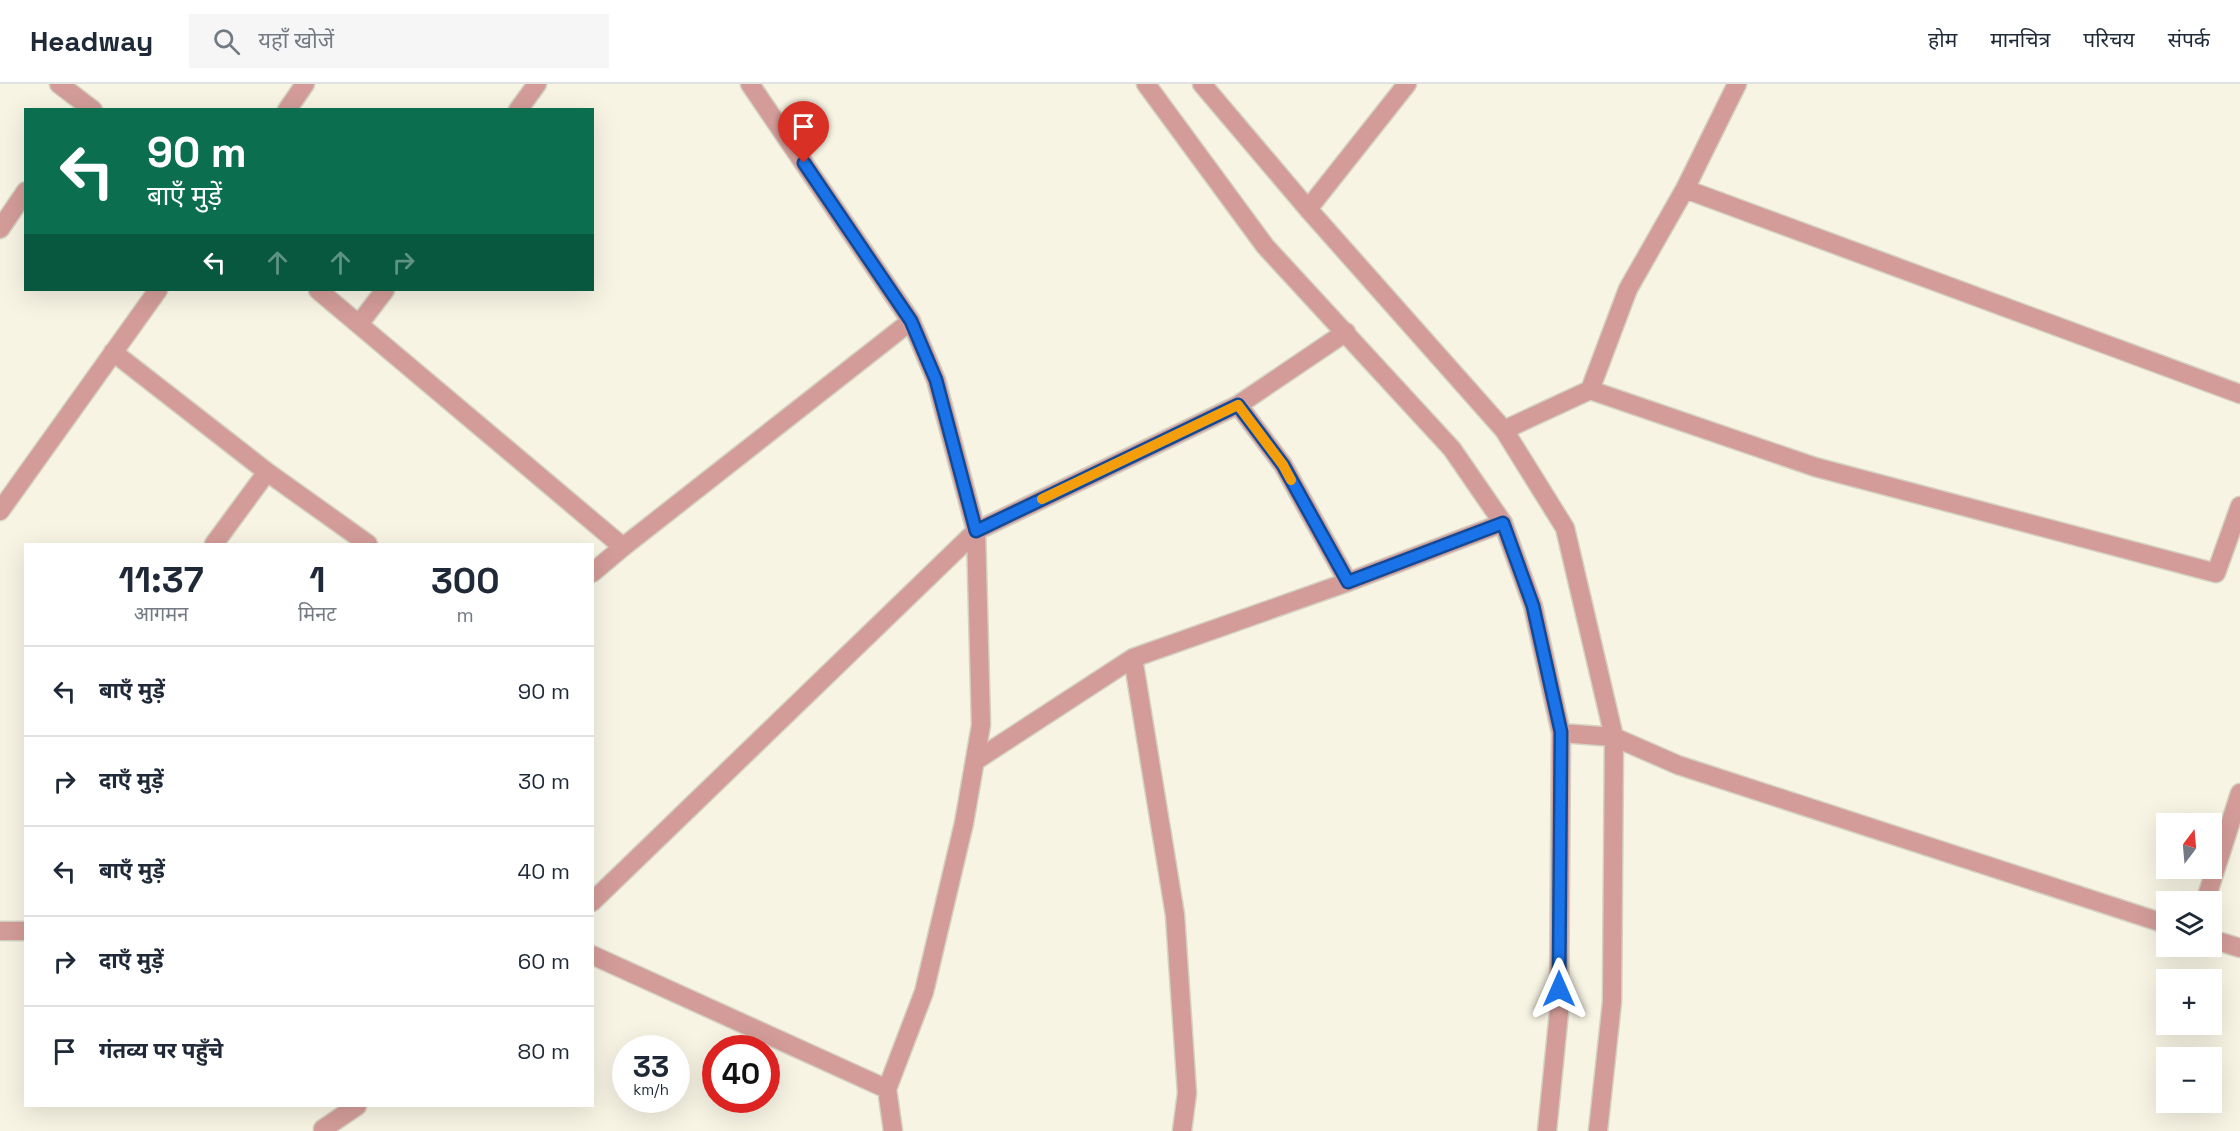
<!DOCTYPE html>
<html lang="hi">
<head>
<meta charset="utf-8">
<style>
  body { margin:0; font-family:"Space Grotesk","Noto Sans Devanagari",sans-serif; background:#f6f6f7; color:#1f2937; height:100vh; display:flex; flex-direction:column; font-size:22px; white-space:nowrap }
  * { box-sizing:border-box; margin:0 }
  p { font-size:20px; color:#747a83 }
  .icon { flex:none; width:33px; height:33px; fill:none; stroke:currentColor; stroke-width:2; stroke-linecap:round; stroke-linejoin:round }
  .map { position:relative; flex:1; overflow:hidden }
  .drawer { position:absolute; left:24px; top:459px; width:570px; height:564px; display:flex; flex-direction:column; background:#fff; border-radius:0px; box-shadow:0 6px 24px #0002 }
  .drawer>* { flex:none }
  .banner { position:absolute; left:24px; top:24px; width:570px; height:183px; border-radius:0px; box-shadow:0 6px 24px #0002; background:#0b6e4f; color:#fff; overflow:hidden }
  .needle { width:39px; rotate:16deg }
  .fabs { position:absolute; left:2156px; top:729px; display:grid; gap:12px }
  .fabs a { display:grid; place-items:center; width:66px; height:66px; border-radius:0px; background:#fff; box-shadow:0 6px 24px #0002; font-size:30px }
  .speed { position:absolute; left:612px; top:951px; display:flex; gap:12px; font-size:30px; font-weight:700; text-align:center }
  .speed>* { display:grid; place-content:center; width:78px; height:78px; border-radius:50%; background:#fff; box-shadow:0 6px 24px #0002; line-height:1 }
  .speed small { font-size:15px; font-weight:400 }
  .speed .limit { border:9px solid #d22; background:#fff; color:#111 }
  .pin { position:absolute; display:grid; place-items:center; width:51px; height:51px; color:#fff; margin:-62px -26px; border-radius:50% 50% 50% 0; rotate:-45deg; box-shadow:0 0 6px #0007 }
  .pin .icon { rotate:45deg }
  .me { position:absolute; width:66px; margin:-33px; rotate:0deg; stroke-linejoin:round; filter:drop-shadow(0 0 4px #0008) }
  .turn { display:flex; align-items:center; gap:21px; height:126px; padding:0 24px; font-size:27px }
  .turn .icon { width:78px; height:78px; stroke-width:2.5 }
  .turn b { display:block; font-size:42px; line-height:51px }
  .lanes { display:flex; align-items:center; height:57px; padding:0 24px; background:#0003; justify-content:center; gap:30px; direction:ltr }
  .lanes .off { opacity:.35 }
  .eta { display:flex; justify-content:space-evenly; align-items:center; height:102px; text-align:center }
  .eta b { font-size:36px; font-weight:700; line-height:42px }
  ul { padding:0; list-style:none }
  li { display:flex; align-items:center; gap:18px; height:90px; padding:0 24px; border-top:2px solid #e0e1e3 }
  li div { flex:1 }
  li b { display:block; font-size:22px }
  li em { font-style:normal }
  header { display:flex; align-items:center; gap:36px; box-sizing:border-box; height:84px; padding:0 30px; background:#fff; border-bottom:2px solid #e0e1e3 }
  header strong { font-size:28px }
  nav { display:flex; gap:33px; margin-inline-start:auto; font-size:21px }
  .search { width:420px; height:54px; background:#f6f6f7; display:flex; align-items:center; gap:15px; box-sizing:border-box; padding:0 21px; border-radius:0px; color:#747a83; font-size:22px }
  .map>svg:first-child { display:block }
</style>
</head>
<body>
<header>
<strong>Headway</strong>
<div class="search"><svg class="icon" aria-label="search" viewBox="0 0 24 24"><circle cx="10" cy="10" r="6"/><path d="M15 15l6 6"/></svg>यहाँ खोजें</div>
<nav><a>होम</a><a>मानचित्र</a><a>परिचय</a><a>संपर्क</a></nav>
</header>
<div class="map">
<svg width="2240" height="1047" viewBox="0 0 2240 1047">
  <rect width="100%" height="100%" fill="#f7f4e4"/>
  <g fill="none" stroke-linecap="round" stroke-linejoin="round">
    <defs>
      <path id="minor" d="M59,0l34,26
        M287,26l18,-26
        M518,26l19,-26
        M1685,105l555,205
        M1308,125l99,-125
        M0,145l26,-38
        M318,206l305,257
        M359,240l26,-34
        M113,268l154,120 101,72
        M1590,306l38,-101 57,-100 52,-105
        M1238,321l45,60 65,117
        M1504,346l86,-40 225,77 401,106 24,-67
        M0,427l158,-221
        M214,460l53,-72
        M592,489l31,-26 288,-226 -161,-237
        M1133,574l42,257 12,178 -5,38
        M1614,653l64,28 488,159
        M975,677l158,-103 215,-76 155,-59
        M592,818l384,-371 262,-126 108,-73
        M2205,818l35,-109
        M0,847h26
        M2211,855l29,9
        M592,871l295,134
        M327,1047l-4,-2 34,-23
        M893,1047l-6,-42 37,-97 40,-169 17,-98 -5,-194 -40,-151 -25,-59"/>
      <path id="tertiary" d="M1146,0l119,162 187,203 51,74 30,83 28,127 -2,279 -12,119
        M1202,0l106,125 196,221 61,98 49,209 -2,265 -14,129
        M1561,649l53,4"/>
    </defs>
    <use href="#minor" stroke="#d4d1c3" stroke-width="21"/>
    <use href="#tertiary" stroke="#d4d1c3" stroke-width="21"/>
    <use href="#minor" stroke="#d39c98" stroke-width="18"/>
    <use href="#tertiary" stroke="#d39c98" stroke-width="18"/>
  </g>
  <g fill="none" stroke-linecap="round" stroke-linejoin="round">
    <defs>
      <path id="route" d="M804,79l107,158 25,59 40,151 262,-126 45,60 65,117 155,-59 30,83 28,126 -2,257"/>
    </defs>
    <use href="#route" stroke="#114b97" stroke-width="15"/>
    <use href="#route" stroke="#1a73e8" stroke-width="10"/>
    <path stroke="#f59e0b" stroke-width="10" d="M1042,415l196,-94 45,60 8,15"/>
  </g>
</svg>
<div class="fabs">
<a><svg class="needle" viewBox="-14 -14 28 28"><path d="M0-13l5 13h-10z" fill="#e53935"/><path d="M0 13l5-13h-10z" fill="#747a83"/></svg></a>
<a><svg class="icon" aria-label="layers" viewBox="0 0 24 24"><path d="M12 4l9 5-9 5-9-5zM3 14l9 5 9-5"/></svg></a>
<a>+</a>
<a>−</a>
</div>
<div class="speed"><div>33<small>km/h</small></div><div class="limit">40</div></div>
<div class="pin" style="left:804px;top:79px;background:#d93025"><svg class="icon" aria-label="arrive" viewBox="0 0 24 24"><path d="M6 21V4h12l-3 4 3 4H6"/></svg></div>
<svg class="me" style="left:1559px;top:905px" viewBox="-20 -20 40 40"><path d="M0-17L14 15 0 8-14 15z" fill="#1a73e8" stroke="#fff" stroke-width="4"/></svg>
<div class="banner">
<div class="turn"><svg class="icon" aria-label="left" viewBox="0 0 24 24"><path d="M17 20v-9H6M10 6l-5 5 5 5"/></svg><div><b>90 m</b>बाएँ मुड़ें</div></div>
<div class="lanes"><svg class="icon" aria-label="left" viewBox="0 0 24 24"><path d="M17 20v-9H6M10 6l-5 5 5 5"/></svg><svg class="icon off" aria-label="ahead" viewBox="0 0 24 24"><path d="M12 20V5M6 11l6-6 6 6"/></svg><svg class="icon off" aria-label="ahead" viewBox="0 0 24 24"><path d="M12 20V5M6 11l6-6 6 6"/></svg><svg class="icon off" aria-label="right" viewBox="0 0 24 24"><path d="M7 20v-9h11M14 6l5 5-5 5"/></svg></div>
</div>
<section class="drawer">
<div class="eta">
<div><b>11:37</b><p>आगमन</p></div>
<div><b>1</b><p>मिनट</p></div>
<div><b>300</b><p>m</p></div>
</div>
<ul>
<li><svg class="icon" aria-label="left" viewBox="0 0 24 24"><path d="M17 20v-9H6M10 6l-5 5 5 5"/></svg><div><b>बाएँ मुड़ें</b></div><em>90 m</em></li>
<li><svg class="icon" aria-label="right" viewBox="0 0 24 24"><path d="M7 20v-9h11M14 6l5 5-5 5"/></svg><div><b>दाएँ मुड़ें</b></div><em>30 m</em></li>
<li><svg class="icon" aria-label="left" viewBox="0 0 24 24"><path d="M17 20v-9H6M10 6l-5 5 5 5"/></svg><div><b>बाएँ मुड़ें</b></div><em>40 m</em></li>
<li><svg class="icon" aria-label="right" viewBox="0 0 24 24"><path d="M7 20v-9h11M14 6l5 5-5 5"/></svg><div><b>दाएँ मुड़ें</b></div><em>60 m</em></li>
<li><svg class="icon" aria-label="arrive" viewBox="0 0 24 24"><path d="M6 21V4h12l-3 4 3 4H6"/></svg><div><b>गंतव्य पर पहुँचे</b></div><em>80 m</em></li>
</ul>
</section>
</div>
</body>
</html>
